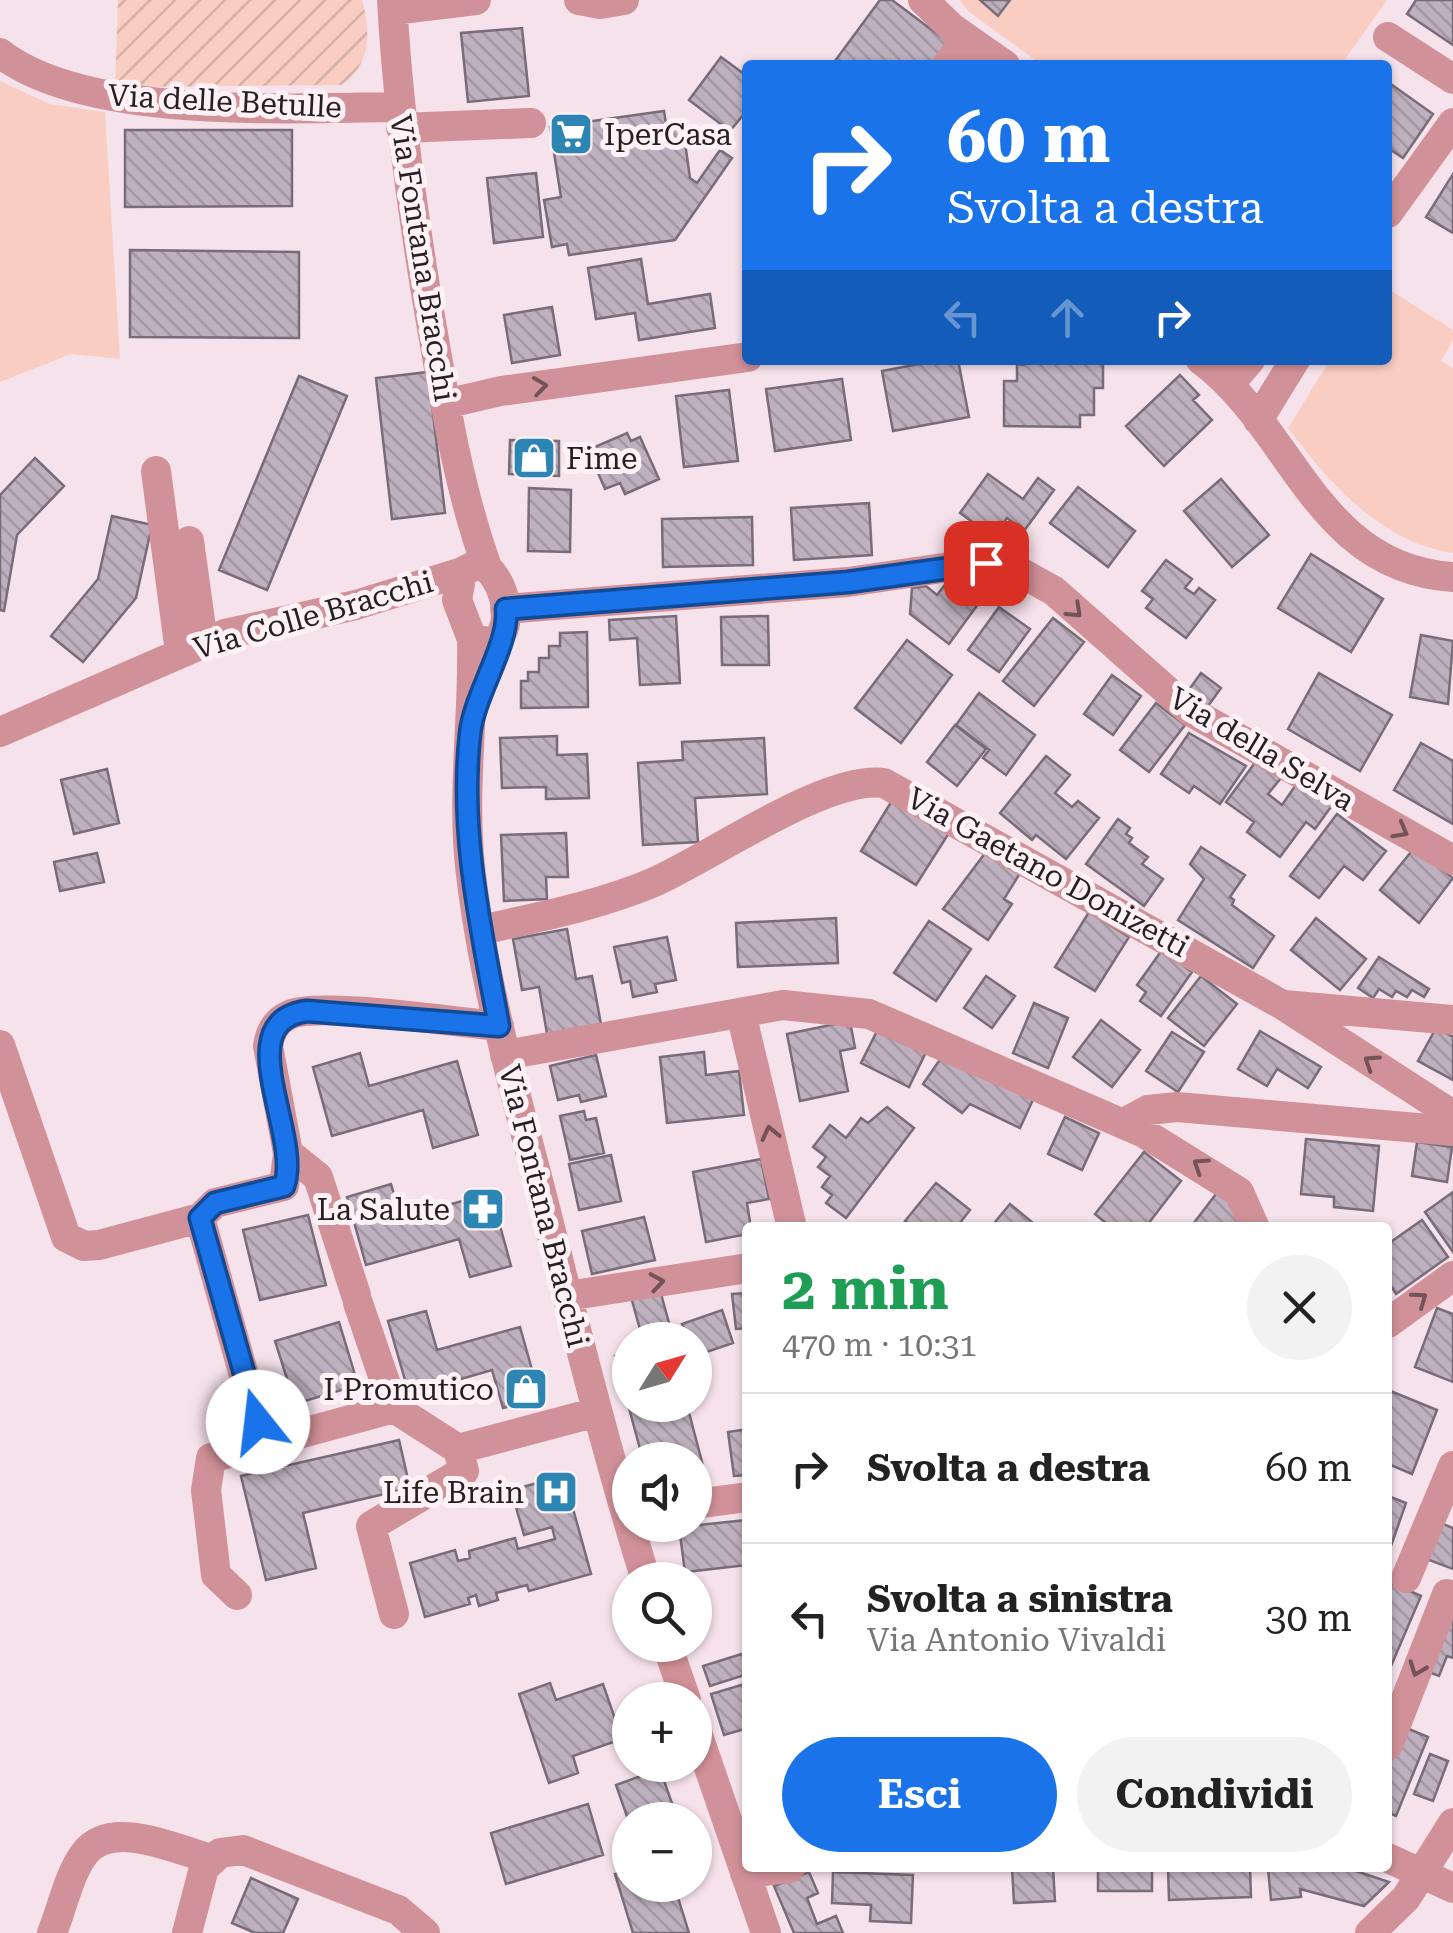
<!DOCTYPE html>
<html lang="it">
<head>
<meta charset="utf-8">
<style>
  body { margin:0; font-family:"Roboto Serif",serif; background:#f2f2f2; color:#222; height:100vh; display:flex; flex-direction:column; font-size:38px; white-space:nowrap }
  * { box-sizing:border-box; margin:0 }
  p { font-size:32px; color:#767676 }
  .icon { flex:none; width:55px; height:55px; fill:none; stroke:currentColor; stroke-width:2; stroke-linecap:round; stroke-linejoin:round }
  .map { position:relative; flex:1; overflow:hidden }
  .side { position:absolute; left:742px; top:1222px; width:650px; height:650px; display:flex; flex-direction:column; background:#fff; border-radius:10px; box-shadow:0 2px 8px #0004 }
  .side>* { flex:none }
  .guide { position:absolute; left:742px; top:60px; width:650px; height:305px; border-radius:10px; box-shadow:0 2px 8px #0004; background:#1a73e8; color:#fff; overflow:hidden }
  .needle { width:65px; rotate:53deg }
  .controls { position:absolute; left:612px; top:1322px; display:grid; gap:20px }
  .controls a { display:grid; place-items:center; width:100px; height:100px; border-radius:50%; background:#fff; box-shadow:0 2px 8px #0004; font-size:50px }
  .pin { position:absolute; display:grid; place-items:center; width:85px; height:85px; color:#fff; margin:-42px; border-radius:20px; box-shadow:0 5px 15px #0006 }
  .me { position:absolute; width:110px; margin:-55px; rotate:344deg; stroke-linejoin:round; filter:drop-shadow(0 0 8px #0008) }
  .turn { display:flex; align-items:center; gap:35px; height:210px; padding:0 40px; font-size:45px }
  .turn .icon { width:130px; height:130px; stroke-width:2.5 }
  .turn b { display:block; font-size:70px; line-height:85px }
  .lanes { display:flex; align-items:center; height:95px; padding:0 40px; background:#0003; justify-content:center; gap:50px; direction:ltr }
  .lanes .off { opacity:.35 }
  .round { display:grid; place-items:center; flex:none; width:105px; height:105px; border-radius:52px; background:#f2f2f2 }
  .head { display:flex; align-items:center; justify-content:space-between; height:170px; padding:0 40px }
  h1 { font-size:60px; font-weight:700; line-height:75px; color:#1e9e55 }
  .button { display:flex; gap:20px; margin-top:auto; padding:20px 40px }
  .button a { flex:1; height:115px; border-radius:60px; background:#1a73e8; color:#fff; font-size:40px; font-weight:700; line-height:115px; text-align:center }
  .button a+a { background:#f2f2f2; color:#222 }
  ul { padding:0; list-style:none }
  li { display:flex; align-items:center; gap:30px; height:150px; padding:0 40px; border-top:2px solid #e0e0e0 }
  li div { flex:1 }
  li b { display:block; font-size:38px }
  li em { font-style:normal }
  .map>svg:first-child { display:block }
</style>
</head>
<body>
<div class="map">
<svg width="1453" height="1933" viewBox="0 0 1453 1933">
  <defs>
    <pattern id="garden-furrows" width="10" height="10" patternUnits="userSpaceOnUse" patternTransform="scale(2.5)"><rect width="10" height="10" fill="#f9cdc2"/><path d="M-1 1l2-2M0 10L10 0M9 11l2-2" fill="none" stroke="#d5b0a6"/></pattern>
    <pattern id="building-back-hatch" width="6" height="6" patternUnits="userSpaceOnUse" patternTransform="scale(2.5)"><rect width="6" height="6" fill="#beb0be"/><path d="M-1 5l2 2M0 0l6 6M5-1l2 2" fill="none" stroke="#a397a3"/></pattern>
  </defs>
  <rect width="100%" height="100%" fill="#f6e2eb"/>
  <path fill="#f9cdc2" d="M960,0h427l-46,65h-299l-74,-54z
    M0,81l50,23 55,8 15,247 -49,-5 -71,28z
    M1388,289l65,41v10l-12,21 12,7v185c-72,-11 -123,-69 -165,-125l42,-68h58z"/>
  <path fill="url(#garden-furrows)" d="M118,0h244c9,32 9,66 -21,85l-226,2z"/>
  <path fill="url(#building-back-hatch)" stroke="#796c79" stroke-width="2.5" d="M880,0h12l60,45 -15,20h-105z
    M980,0h30l-12,16z
    M1416,0h37v45l-46,-31z
    M522,28l7,68 -61,6 -7,-69z
    M721,57l27,20v32l-18,22 -41,-31z
    M1388,82l45,32 -30,44 -15,-10z
    M664,111l2,13 16,-3 8,57 7,5 23,-33 12,8 -57,82 -106,15 -2,-11 -15,3 -8,-47 17,-3 -11,-70z
    M125,130h167v76l-167,1z
    M536,173l7,64 -49,6 -7,-65z
    M1453,174v59l-27,-16z
    M130,250l169,2v86l-169,-1z
    M641,259l7,45 62,-10 5,34 -76,12 -4,-27 -39,6 -8,-51z
    M552,307l8,48 -48,8 -8,-48z
    M940,360h18l11,57 -76,14 -11,-60z
    M1024,360h79v28h-9v27h-14v12l-76,-1v-45h13v-17l7,1z
    M428,372l17,141 -53,6 -16,-141z
    M1180,375l19,20 -6,5 19,20 -48,46 -38,-40z
    M299,376l48,20 -80,194 -48,-20z
    M842,379l9,61 -76,11 -9,-62z
    M729,390l9,71 -54,6 -8,-71z
    M627,433l4,8 9,-4 19,42 -34,15 -5,-11 -15,6 -17,-39z
    M510,440l49,1v35l-50,-2z
    M35,458l29,28 -47,49 -13,76 -4,-1v-115z
    M988,474l35,25 15,-21 16,12 -30,41 -17,-13 -14,19 -33,-24z
    M1221,479l48,56 -37,32 -48,-56z
    M1078,487l57,44 -27,36 -58,-44z
    M529,488l42,2 -1,62 -42,-1z
    M869,503l3,52 -78,5 -3,-52z
    M112,516l40,9 -16,73 -53,64 -32,-26 47,-57z
    M752,517l1,48 -90,2 -1,-48z
    M1311,554l72,45 -32,53 -73,-44z
    M1166,560l26,19 -7,9 9,6 5,-6 16,12 -29,38 -40,-30 7,-9 -11,-8z
    M951,577l33,19 -35,48 -39,-30 2,-26 14,-2 11,9z
    M999,607l31,22 -31,43 -31,-22z
    M676,616l4,67 -40,2 -3,-47 -27,2 -1,-20z
    M768,616l1,49h-47l-1,-48z
    M1053,618l31,24 -50,64 -31,-25z
    M587,632l1,75 -67,1v-27h7v-9h11v-14h10v-12h11v-13z
    M1421,635l32,6 -5,63 -38,-7z
    M907,640l45,35 -51,68 -46,-35z
    M1201,673l20,15 -13,18 -20,-15z
    M1319,673l73,42 -32,56 -72,-42z
    M1112,675l29,21 -28,39 -29,-21z
    M979,693l56,42 -29,40 -23,-17 6,-8 -33,-25z
    M1156,703l29,22 -36,47 -29,-22z
    M955,725l31,24 -29,37 -30,-24z
    M1189,733l57,33 -26,38 -26,-18 -5,7 -28,-19z
    M557,736v19l30,-1 2,44 -43,1v-12l-44,1 -2,-50z
    M764,738l3,56 -72,4 3,44 -55,3 -5,-82 45,-3 -1,-18z
    M1421,743l32,18v63l-59,-34z
    M1046,756l24,19 -15,18 17,14 6,-6 21,17 -33,41 -30,-24 -4,5 -32,-27z
    M1257,760l24,18 -13,16 14,11 18,-26 33,25 -18,25 -9,-7 -26,35 -33,-25 7,-10 -28,-20z
    M107,769l12,54 -45,11 -13,-54z
    M893,799l56,34 -33,52 -55,-34z
    M1337,814l49,37 -23,29 -19,-14 -25,32 -29,-22z
    M1118,819l12,9 -4,6 6,4 -3,5 19,14 -6,7 21,15 -19,27 -58,-42z
    M566,833l2,44h-22l1,22 -43,2 -3,-66z
    M1201,847l44,28 -15,22 4,3 -2,5 42,31 -21,32 -75,-48 26,-41 -14,-15z
    M1415,847l38,31 -34,45 -39,-33z
    M989,848l33,22 -18,29 8,5 -24,36 -45,-31z
    M97,853l7,29 -44,9 -6,-29z
    M1089,912l40,25 -34,54 -40,-24z
    M836,918l2,45 -100,4 -2,-44z
    M1316,918l50,41 -26,31 -49,-40z
    M929,921l42,28 -35,52 -42,-28z
    M567,929l9,50 16,-3 9,48 -54,10 -8,-47 -17,3 -9,-51z
    M667,937l9,43 -21,4 2,8 -24,5 -3,-16 -8,2 -8,-36z
    M1162,950l30,22 -31,44 -21,-15 6,-9 -9,-7z
    M1379,957l50,32 -5,8 -12,-7 -5,7 -11,-6 -4,6 -13,-8 -6,9 -15,-10z
    M986,976l29,20 -23,32 -28,-20z
    M1201,976l36,28 -33,42 -36,-28z
    M1034,1003l34,15 -20,50 -35,-15z
    M1101,1020l39,30 -28,37 -39,-30z
    M850,1021l5,27 -15,3 8,40 -48,10 -13,-67z
    M881,1023l48,23 -20,41 -48,-24z
    M1436,1028l17,9v43l-35,-19z
    M1260,1031l61,36 -13,21 -31,-19 -10,17 -29,-17z
    M1172,1032l32,20 -26,40 -32,-21z
    M948,1048l88,45 -16,35 -50,-24 -8,9 -39,-29z
    M704,1052l2,23 33,-4 5,44 -77,8 -7,-66z
    M360,1053l9,33 88,-25 21,74 -45,13 -10,-38 -91,26 -19,-69z
    M596,1055l10,41 -25,6 -2,-7 -21,5 -8,-34z
    M887,1107l27,21 -68,90 -20,-15 6,-8 -10,-8 8,-11 -12,-9 8,-10 -13,-10 17,-22 16,13 15,-20 7,5z
    M584,1111l2,9 10,-2 8,35 -34,7 -10,-44z
    M1065,1117l34,16 -17,37 -34,-16z
    M1306,1139l73,7 -6,65 -39,-4v-10l-33,-3z
    M1417,1142l35,5 -5,35 -35,-6z
    M1144,1152l37,29 -36,47h-33l-17,-14z
    M611,1155l10,46 -42,9 -10,-46z
    M761,1159l8,40 -22,4 4,25 -3,6 -42,8 -13,-70z
    M936,1183l34,27 -14,18h-43l-8,-7z
    M391,1184l10,34 90,-25 20,73 -41,11 -11,-38 -93,26 -19,-68z
    M1219,1190l32,25 -10,13h-51z
    M1453,1192v60l-28,-40z
    M1010,1204l29,24h-49z
    M308,1215l18,70 -66,15 -17,-70z
    M644,1217l11,43 -63,14 -10,-43z
    M1422,1220l26,37 -52,37 -8,-13v-37z
    M660,1290l12,44 -29,6 -12,-43z
    M748,1293v35l-12,1 -4,-35z
    M1437,1308l16,6v68l-38,-15z
    M722,1310l11,33 -38,13v-16h-7l-6,-16z
    M426,1311l11,39 83,-23 20,71 -37,10 -11,-38 -83,24 -21,-73z
    M339,1322l19,63 -63,19 -20,-63z
    M630,1352v53h57l19,72 -11,3v-20h-52l-28,-104z
    M1388,1390l49,20 -25,64 -24,-10z
    M748,1429v46l-14,1 -6,-44z
    M399,1440l11,48 -107,25 13,55 -50,12 -25,-104z
    M564,1476l27,98 -62,17 -2,-6 -31,8 2,7 -19,6 -3,-11 -8,3 2,6 -45,13 -15,-54 45,-13 3,11 12,-3 -1,-7 46,-13 3,11 37,-10 -3,-12 -28,8 -13,-45z
    M1388,1496l18,7 -15,43 -3,-1z
    M747,1520l1,45 -63,7 -6,-45z
    M1438,1522l15,6v41l-29,-11z
    M1392,1583l29,13 -33,77v-80z
    M1453,1617v41l-6,-2 -8,20 -13,-5z
    M745,1653l3,21 -38,12 -7,-20z
    M550,1683l6,17 47,-16 19,55 -49,17 5,17 -29,10 -30,-89z
    M748,1683v45l-24,7 -13,-41z
    M1404,1727l24,10 -32,79 -8,-3v-45z
    M1430,1754l18,7 -15,40 -19,-7z
    M660,1769l15,43 -23,8h-22v5l-14,-40z
    M588,1804l15,51 -97,29 -15,-51z
    M1012,1868h41l2,33 -41,2z
    M1098,1868h54v23h-54z
    M1168,1868h82l1,29 -82,3z
    M1268,1868h79l42,14 -25,24 -64,-17 1,8 -30,3z
    M630,1870v15h44l15,48h-56l-18,-59z
    M809,1872l9,21 -11,5 10,26 19,-8 7,17h-49l-20,-47z
    M833,1872l80,3 -2,48 -41,-2 1,-16 -39,-2z
    M251,1878l47,21 -15,34h-28l-23,-10z"/>
  <g fill="none" stroke-linecap="round" stroke-linejoin="round">
    <path stroke="#d19198" stroke-width="30" d="M392,0c6,111 21,219 40,328 14,81 27,161 55,239
      M579,0l21,4 24,-4
      M923,0l29,28 53,37
      M393,10l83,-10
      M1388,37l65,42
      M0,53c86,67 291,55 400,54
      M947,65l20,-26
      M401,128l130,-5
      M1388,213l65,-90
      M1201,360c92,68 115,208 252,217
      M1229,384l21,-24
      M445,404l56,-13 247,-34
      M1258,420l37,-60
      M156,471l24,181
      M189,541l14,101
      M480,563c24,13 37,61 14,80l-22,-4 -15,-39 5,-28z
      M505,609l343,-27 128,-19 31,2 47,26 136,120 263,149
      M472,639c2,76 -10,151 -2,227 12,110 43,219 71,326 33,130 65,260 105,388
      M0,732l225,-98 131,-29 106,-33
      M481,930c57,-13 116,-24 171,-47 58,-25 173,-108 232,-100l397,221 172,111
      M1284,1005l169,15
      M741,1013l51,215
      M0,1045l66,192 18,9 15,-1 101,-27 57,204
      M505,1055l278,-50 86,9 275,119 95,59 16,36
      M1124,1123l24,-13 29,-3 276,24
      M288,1153l30,24 38,118
      M200,1218l15,-15 69,-17 4,-33 -20,-107c2,-14 8,-25 21,-31 30,-14 169,8 210,11
      M567,1296l181,-28
      M358,1303l36,105 64,41
      M1388,1323l65,-47
      M695,1504l53,-7
      M1406,1578l47,-112
      M237,1595l-21,-20 -10,-85 5,-32 183,-50
      M394,1614l-23,-88 93,-55 -6,-22 139,-37
      M667,1645l19,55
      M695,1727l71,206
      M1388,1745l59,-151
      M1388,1858l65,30
      M745,1873l45,-5
      M52,1933c10,-24 17,-60 33,-80 27,-35 92,-3 126,6
      M187,1933l17,-65 16,-15 23,-3 155,60 27,23
      M1370,1933l36,-35 47,-75"/>
  </g>
  <defs><path id="oneway-chevron" d="M-2-3.5L2.5 0L-2 3.5" fill="none" stroke-width="1.6" stroke-linecap="round" stroke-linejoin="round" transform="scale(2.5)"/></defs>
  <g stroke="#735358">
    <use href="#oneway-chevron" transform="translate(540 386) rotate(-8)"/>
    <use href="#oneway-chevron" transform="translate(1075 611) rotate(43)"/>
    <use href="#oneway-chevron" transform="translate(1401 831) rotate(29)"/>
    <use href="#oneway-chevron" transform="translate(1371 1062) rotate(-147)"/>
    <use href="#oneway-chevron" transform="translate(770 1133) rotate(-103)"/>
    <use href="#oneway-chevron" transform="translate(1200 1165) rotate(-147)"/>
    <use href="#oneway-chevron" transform="translate(657 1282) rotate(-9)"/>
    <use href="#oneway-chevron" transform="translate(1420 1299) rotate(-36)"/>
    <use href="#oneway-chevron" transform="translate(1417 1669) rotate(111)"/>
  </g>
  <g fill="none" stroke-linecap="round" stroke-linejoin="round">
    <defs>
      <path id="route" d="M258,1422l-58,-204 15,-15 69,-17c19,-50 -57,-164 23,-175l192,15c-18,-97 -40,-192 -29,-292 4,-40 40,-90 36,-125l342,-27 138,-19"/>
    </defs>
    <use href="#route" stroke="#114b97" stroke-width="25"/>
    <use href="#route" stroke="#1a73e8" stroke-width="18"/>
  </g>
  <defs>
    <symbol id="supermarket-square" viewBox="-11 -11 22 22"><rect x="-9" y="-9" width="18" height="18" rx="4" fill="#2c85b3" stroke="#fef2f7"/><path d="M-6-5.5h2.5l.6 2H6L4.5 2H-2.5L-4.4-4H-6ZM-1.5 3.2a1.3 1.3 0 1 0 .1 0ZM3 3.2a1.3 1.3 0 1 0 .1 0Z" fill="#fff"/></symbol>
    <symbol id="shop-square" viewBox="-11 -11 22 22"><rect x="-9" y="-9" width="18" height="18" rx="4" fill="#2c85b3" stroke="#fef2f7"/><path d="M-5-2.5h2.3a2.7 3.5 0 0 1 5.4 0H5L5.5 6h-11ZM-1.5-2.5h3a1.5 2.3 0 0 0-3 0Z" fill="#fff"/></symbol>
    <symbol id="pharmacy-square" viewBox="-11 -11 22 22"><rect x="-9" y="-9" width="18" height="18" rx="4" fill="#2c85b3" stroke="#fef2f7"/><path d="M-2-6h4v4h4v4h-4v4h-4v-4h-4v-4h4Z" fill="#fff"/></symbol>
    <symbol id="hospital-square" viewBox="-11 -11 22 22"><rect x="-9" y="-9" width="18" height="18" rx="4" fill="#2c85b3" stroke="#fef2f7"/><path d="M-5-5h3v3.5h4V-5h3V5h-3V1.5h-4V5h-3Z" fill="#fff"/></symbol>
  </defs>
  <g fill-rule="evenodd">
    <use href="#supermarket-square" x="546" y="109" width="50" height="50"/>
    <use href="#shop-square" x="509" y="433" width="50" height="50"/>
    <use href="#pharmacy-square" x="458" y="1184" width="50" height="50"/>
    <use href="#shop-square" x="501" y="1364" width="50" height="50"/>
    <use href="#hospital-square" x="531" y="1467" width="50" height="50"/>
  </g>
  <g text-anchor="middle" dominant-baseline="central" stroke-width="10" stroke-linejoin="round" paint-order="stroke">
    <g font-size="30" fill="#272023" stroke="#fef2f7">
      <text transform="translate(225 101) rotate(3)">Via delle Betulle</text>
      <text transform="translate(423 258) rotate(81)">Via Fontana Bracchi</text>
      <text transform="translate(313 615) rotate(-16)">Via Colle Bracchi</text>
      <text transform="translate(1262 749) rotate(31)">Via della Selva</text>
      <text transform="translate(1048 872) rotate(29)">Via Gaetano Donizetti</text>
      <text transform="translate(544 1206) rotate(76)">Via Fontana Bracchi</text>
    </g>
    <g font-size="30" fill="#272023" stroke="#fef2f7" text-anchor="end">
      <text x="604" y="134" text-anchor="start">IperCasa</text>
      <text x="566" y="458" text-anchor="start">Fime</text>
      <text x="450" y="1209">La Salute</text>
      <text x="494" y="1389">I Promutico</text>
      <text x="524" y="1492">Life Brain</text>
    </g>
  </g>
</svg>
<div class="controls">
<a><svg class="needle" viewBox="-14 -14 28 28"><path d="M0-13l5 13h-10z" fill="#e53935"/><path d="M0 13l5-13h-10z" fill="#767676"/></svg></a>
<a><svg class="icon" aria-label="sound" viewBox="0 0 24 24"><path d="M4 9h4l5-4v14l-5-4H4zM17 9q2 3 0 6"/></svg></a>
<a><svg class="icon" aria-label="search" viewBox="0 0 24 24"><circle cx="10" cy="10" r="6"/><path d="M15 15l6 6"/></svg></a>
<a>+</a>
<a>−</a>
</div>
<div class="pin" style="left:986px;top:563px;background:#d93025"><svg class="icon" aria-label="arrive" viewBox="0 0 24 24"><path d="M6 21V4h12l-3 4 3 4H6"/></svg></div>
<svg class="me" style="left:258px;top:1422px" viewBox="-20 -20 40 40"><circle r="19" fill="#fff"/><path d="M0-13L10 11 0 6-10 11z" fill="#1a73e8"/></svg>
<div class="guide">
<div class="turn"><svg class="icon" aria-label="right" viewBox="0 0 24 24"><path d="M7 20v-9h11M14 6l5 5-5 5"/></svg><div><b>60 m</b>Svolta a destra</div></div>
<div class="lanes"><svg class="icon off" aria-label="left" viewBox="0 0 24 24"><path d="M17 20v-9H6M10 6l-5 5 5 5"/></svg><svg class="icon off" aria-label="ahead" viewBox="0 0 24 24"><path d="M12 20V5M6 11l6-6 6 6"/></svg><svg class="icon" aria-label="right" viewBox="0 0 24 24"><path d="M7 20v-9h11M14 6l5 5-5 5"/></svg></div>
</div>
<section class="side">
<div class="head"><div><h1>2 min</h1><p>470 m · 10:31</p></div><a class="round"><svg class="icon" aria-label="close" viewBox="0 0 24 24"><path d="M6 6l12 12M18 6L6 18"/></svg></a></div>
<ul>
<li><svg class="icon" aria-label="right" viewBox="0 0 24 24"><path d="M7 20v-9h11M14 6l5 5-5 5"/></svg><div><b>Svolta a destra</b></div><em>60 m</em></li>
<li><svg class="icon" aria-label="left" viewBox="0 0 24 24"><path d="M17 20v-9H6M10 6l-5 5 5 5"/></svg><div><b>Svolta a sinistra</b><p>Via Antonio Vivaldi</p></div><em>30 m</em></li>
</ul>
<div class="button"><a>Esci</a><a>Condividi</a></div>
</section>
</div>
</body>
</html>
